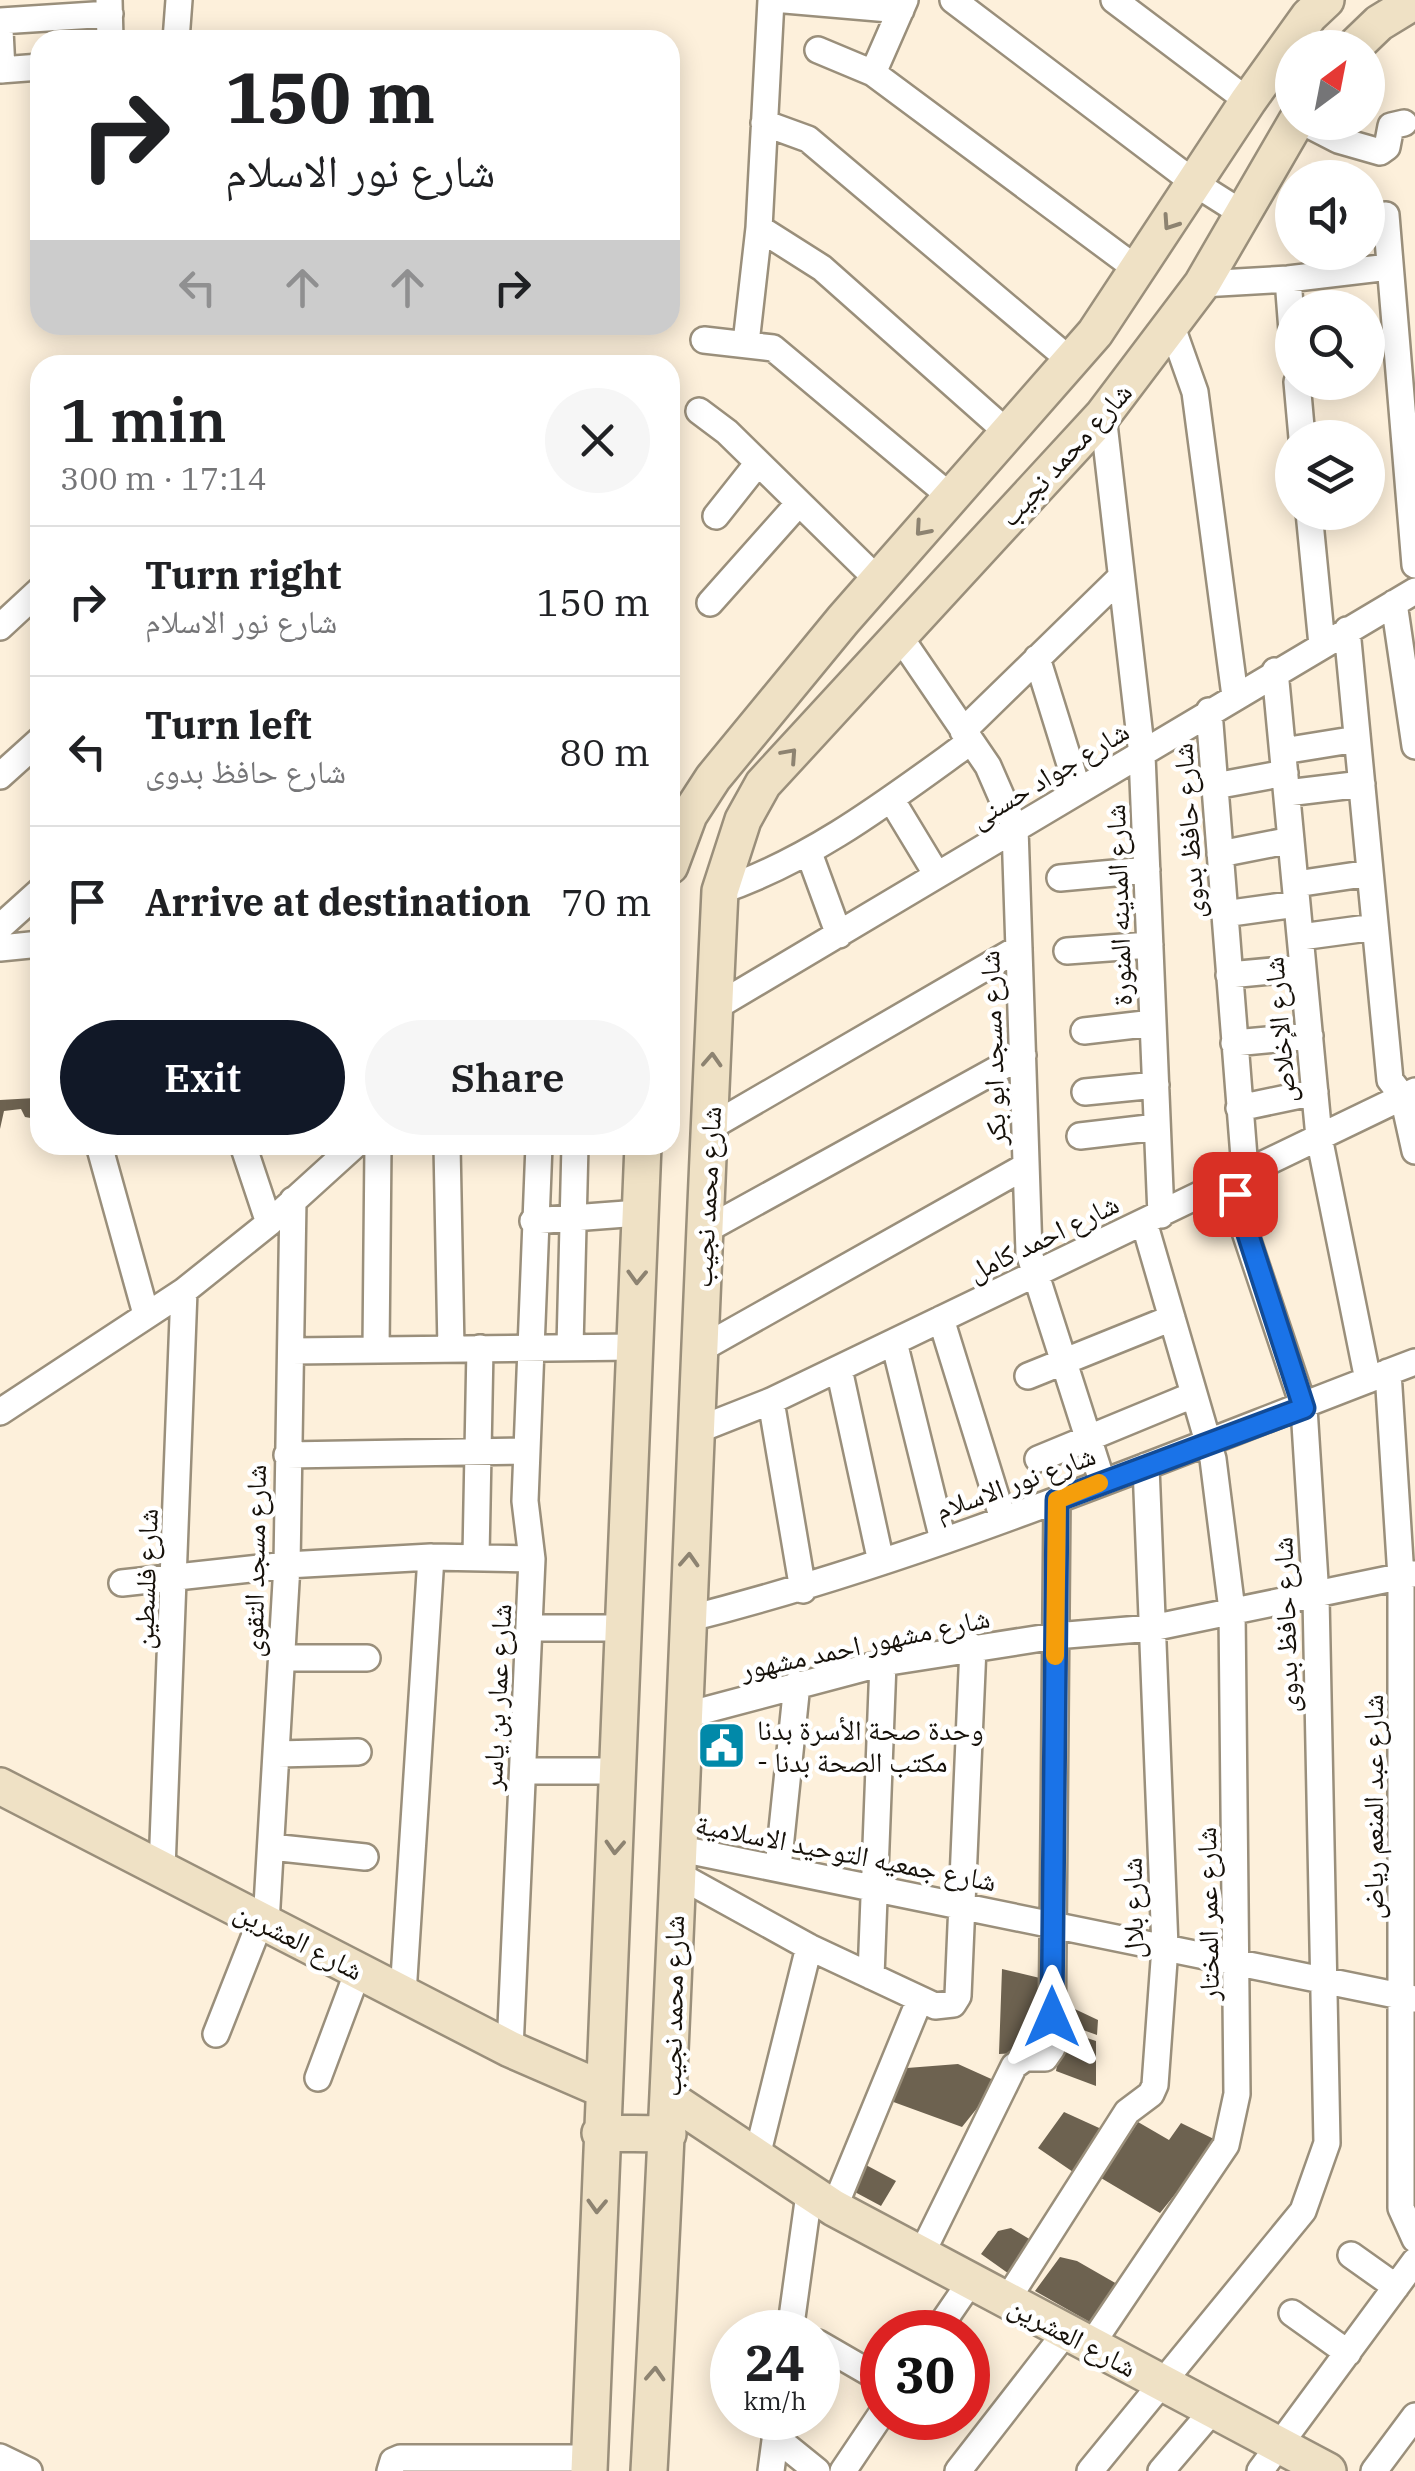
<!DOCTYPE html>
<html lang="en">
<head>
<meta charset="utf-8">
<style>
  body { margin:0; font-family:"IBM Plex Serif","Noto Naskh Arabic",serif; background:#f6f6f6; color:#202124; height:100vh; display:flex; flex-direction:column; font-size:38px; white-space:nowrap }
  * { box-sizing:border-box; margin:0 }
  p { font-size:32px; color:#757577 }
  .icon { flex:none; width:55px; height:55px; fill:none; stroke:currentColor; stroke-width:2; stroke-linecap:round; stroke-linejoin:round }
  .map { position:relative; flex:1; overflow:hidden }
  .drawer { position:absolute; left:30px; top:355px; width:650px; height:800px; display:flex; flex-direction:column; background:#fff; border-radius:30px; box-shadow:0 5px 25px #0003 }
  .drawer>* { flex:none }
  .top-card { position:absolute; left:30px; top:30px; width:650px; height:305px; border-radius:30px; box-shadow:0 5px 25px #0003; background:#fff; color:#202124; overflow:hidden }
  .needle { width:65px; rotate:32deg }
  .buttons { position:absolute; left:1275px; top:30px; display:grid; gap:20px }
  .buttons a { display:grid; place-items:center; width:110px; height:110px; border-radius:50%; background:#fff; box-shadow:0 5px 25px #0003; font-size:50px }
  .speed { position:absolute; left:710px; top:2310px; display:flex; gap:20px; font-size:50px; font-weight:700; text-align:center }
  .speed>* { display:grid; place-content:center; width:130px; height:130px; border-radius:50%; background:#fff; box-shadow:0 5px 25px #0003; line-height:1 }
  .speed small { font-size:25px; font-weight:400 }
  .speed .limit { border:15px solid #d22; background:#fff; color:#111 }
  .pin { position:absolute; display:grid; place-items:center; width:85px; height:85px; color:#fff; margin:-42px; border-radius:20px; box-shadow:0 5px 15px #0006 }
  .me { position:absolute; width:110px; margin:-55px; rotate:0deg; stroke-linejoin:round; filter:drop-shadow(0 0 8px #0008) }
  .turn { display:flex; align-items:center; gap:35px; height:210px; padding:0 30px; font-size:45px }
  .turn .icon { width:130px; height:130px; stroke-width:2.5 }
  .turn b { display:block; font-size:70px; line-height:85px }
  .lanes { display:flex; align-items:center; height:95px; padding:0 30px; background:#0003; justify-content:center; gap:50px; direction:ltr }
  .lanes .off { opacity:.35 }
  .round { display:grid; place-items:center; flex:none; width:105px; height:105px; border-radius:52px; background:#f6f6f6 }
  .headline { display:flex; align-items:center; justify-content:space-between; height:170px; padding:0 30px }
  h1 { font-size:60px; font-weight:600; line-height:75px }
  .primary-button { display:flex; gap:20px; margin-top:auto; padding:20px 30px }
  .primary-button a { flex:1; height:115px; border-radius:60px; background:#111827; color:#fff; font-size:40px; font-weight:600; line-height:115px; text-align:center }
  .primary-button a+a { background:#f6f6f6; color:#202124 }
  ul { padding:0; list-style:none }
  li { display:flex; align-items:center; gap:30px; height:150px; padding:0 30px; border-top:2px solid #e0e0e0 }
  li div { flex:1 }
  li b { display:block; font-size:38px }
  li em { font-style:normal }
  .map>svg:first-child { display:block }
</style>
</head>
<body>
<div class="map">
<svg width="1415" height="2471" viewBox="0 0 1415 2471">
  <rect width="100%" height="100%" fill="#fdf0db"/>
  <path fill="#6d6250" d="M35,1098l1,21 -11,-2 -4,-8 -17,2 -4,18v-29z
    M1002,1969l42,10 -7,73 -38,2z
    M1062,2003l36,17 -1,15 -39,-14z
    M1063,2030l33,11v45l-40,-15z
    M958,2064l40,18 -36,45 -74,-27 19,-32z
    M1064,2112l44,20 -32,42 -38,-26z
    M1138,2122l31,18 12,-17 37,18 -58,72 -59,-35z
    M866,2165l30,16 -15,25 -28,-15z
    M1011,2228l30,18 -22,35 -38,-27 17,-23z
    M1060,2257l17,4 47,27 -22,41 -67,-38z"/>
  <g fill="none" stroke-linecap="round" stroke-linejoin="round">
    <defs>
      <path id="street" d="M109,0l1,40
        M785,0l116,10
        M953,0l243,184 49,31
        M1114,0l134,101
        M0,21l110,-7
        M0,30l2,40
        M176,40l3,-40
        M818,50l55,23 265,197
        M0,70l40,-3
        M873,73l32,-73
        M1303,122l35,18 42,12 7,-5 4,-21 13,-3
        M764,123l44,16 263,222
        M1386,215l29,350
        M759,228l63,40 186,165
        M1288,279l4,52
        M1202,284l86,-5 101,-12
        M1172,327l23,65 40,304
        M704,340l69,8 178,149
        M746,343l13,-115 12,-228
        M1297,382l5,56
        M699,411l28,21 151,148
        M1103,415l39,340 19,460
        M1309,512l13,133
        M716,516l42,-53
        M710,603l89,-100
        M1394,603l21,143
        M0,627l40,-37
        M1347,630l43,450 13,17 12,54
        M898,634l90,132 27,62 14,425 73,228
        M1037,658l41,132
        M1275,671l44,466 49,243
        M963,731l158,-154
        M1283,751l74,-12
        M0,776l40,-36
        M1215,786l70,-13
        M1287,793l75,-9
        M891,799l46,76
        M809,853l30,82
        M1220,854l71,-14
        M1060,878l87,-8
        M1296,884l74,-11
        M720,891c94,-32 171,-92 250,-149
        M1224,914l73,-10
        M0,927l40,-36
        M1301,937l74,-10
        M0,948l40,-4
        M1067,951l83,-6
        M1229,975l74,-7
        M714,1008l701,-417
        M1084,1031l69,-8
        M1234,1043l76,-7
        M1085,1092l71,-7
        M1239,1108l76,-16
        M709,1128l310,-180
        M1080,1136l77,-9
        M99,1145l47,169
        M243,1145l26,78
        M447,1145l4,204
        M533,1221l106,-8
        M704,1231l319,-176
        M941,1319l62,200
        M894,1342l49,198
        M570,1347l5,-202
        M376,1350l2,-205
        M699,1350l327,-184
        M292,1351l343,-4
        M839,1369l42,193
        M1388,1372l13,205v631l14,31
        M1028,1376l144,-58
        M771,1401l32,189
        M0,1412l184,-121 85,-68 86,-78
        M695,1431l76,-30 644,-310
        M287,1455l239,-4
        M1038,1459l155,-64
        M476,1556l4,-208
        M122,1583l165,-18 144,-8 101,2
        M687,1619c249,-63 488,-166 728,-257
        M529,1628h96
        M282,1658h85
        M683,1716l200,-53 172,-27 97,-8 261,-54
        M278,1754l80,-2
        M523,1771h97
        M271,1847l94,10
        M676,1848l739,151
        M778,1868l19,-184
        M162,1869l22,-578
        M675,1873l134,74 126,59 18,-2 5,-8 15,-349
        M266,1923l21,-358 6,-365
        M871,1976l12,-313
        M403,1994l28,-437
        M216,2034l45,-114
        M510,2049l22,-490 -7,-58 14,-356
        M318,2078l40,-107
        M756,2160l53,-213
        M834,2208l86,-209
        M921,2255l93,-189 11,-8h20l7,-10 5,-548
        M1351,2255l45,32
        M1007,2300l120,-188 24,-18 4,-9 10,-138 -19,-481
        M1292,2313l56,40
        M790,2332l19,-138
        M936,2332l35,-51
        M818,2343l64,37
        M1091,2345l135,-200 11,-51 -5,-484 -19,-151 -69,-237
        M775,2437l42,34
        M0,2457l29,14
        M390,2471l3,-10 7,-3h190
        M771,2471l7,-53
        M843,2471l39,-58
        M958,2471l108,-139
        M1090,2471l213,-260 24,-68 -11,-546 -12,-189 -68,-203 8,-48 -35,-446
        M1161,2471l52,-61
        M1260,2471l155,-210
        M1374,2471l41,-55"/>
      <path id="secondary" d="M1353,48l26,-25 36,-22
        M670,866l19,-51 24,-37 130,-158 252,-287 153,-232 61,-85 17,-16
        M0,1786l510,263 92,40
        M670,2099l164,109 494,263
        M600,2133l68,1
        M589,2471l54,-1326
        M649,2471c29,-526 46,-1053 71,-1580l23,-71 20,-36 340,-369 99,-131 94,-162"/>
    </defs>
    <use href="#street" stroke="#9a8f7b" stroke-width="30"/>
    <use href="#secondary" stroke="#9a8f7b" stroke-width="40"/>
    <use href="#street" stroke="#fff" stroke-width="25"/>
    <use href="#secondary" stroke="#efe1c5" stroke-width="35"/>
  </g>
  <defs><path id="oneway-chevron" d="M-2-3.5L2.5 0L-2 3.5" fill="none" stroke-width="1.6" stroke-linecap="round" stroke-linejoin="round" transform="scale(2.5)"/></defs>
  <g stroke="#8d8371">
    <use href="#oneway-chevron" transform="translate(1170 223) rotate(124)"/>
    <use href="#oneway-chevron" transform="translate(922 529) rotate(131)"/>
    <use href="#oneway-chevron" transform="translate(790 755) rotate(-48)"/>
    <use href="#oneway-chevron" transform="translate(712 1060) rotate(-87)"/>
    <use href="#oneway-chevron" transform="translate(637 1277) rotate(92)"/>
    <use href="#oneway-chevron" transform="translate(689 1560) rotate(-87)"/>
    <use href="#oneway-chevron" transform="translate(615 1847) rotate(93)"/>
    <use href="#oneway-chevron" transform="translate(597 2206) rotate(92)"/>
    <use href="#oneway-chevron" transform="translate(655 2374) rotate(-87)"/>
  </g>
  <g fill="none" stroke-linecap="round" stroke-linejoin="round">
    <defs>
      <path id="route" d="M1052,2017l5,-517 247,-92 -69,-214"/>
    </defs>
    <use href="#route" stroke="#114b97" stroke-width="25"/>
    <use href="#route" stroke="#1a73e8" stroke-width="18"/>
    <path stroke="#f59e0b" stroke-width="18" d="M1055,1656l2,-156 42,-17"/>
  </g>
  <defs>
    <symbol id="civic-square" viewBox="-11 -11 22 22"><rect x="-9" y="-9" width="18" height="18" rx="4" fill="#0189a9" stroke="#fff"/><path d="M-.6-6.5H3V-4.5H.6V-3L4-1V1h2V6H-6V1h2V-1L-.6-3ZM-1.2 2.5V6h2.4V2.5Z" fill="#fff"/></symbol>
  </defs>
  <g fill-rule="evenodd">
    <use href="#civic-square" x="694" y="1718" width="55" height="55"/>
  </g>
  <g text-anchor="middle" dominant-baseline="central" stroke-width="9" stroke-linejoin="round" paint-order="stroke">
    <g font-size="28" fill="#16110a" stroke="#fff">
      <text transform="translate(1065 454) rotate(-48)">شارع محمد نجيب</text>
      <text transform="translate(1049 774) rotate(-31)">شارع جواد حسنى</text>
      <text transform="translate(1188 831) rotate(-94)">شارع حافظ بدوى</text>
      <text transform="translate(1118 905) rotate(-92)">شارع المدينه المنورة</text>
      <text transform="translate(1279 1030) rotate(-95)">شارع الإخلاص</text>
      <text transform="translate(992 1048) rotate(-92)">شارع مسجد ابو بكر</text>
      <text transform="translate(706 1197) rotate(-87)">شارع محمد نجيب</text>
      <text transform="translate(1043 1237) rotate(-26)">شارع احمد كامل</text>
      <text transform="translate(1015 1482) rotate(-20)">شارع نور الاسلام</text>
      <text transform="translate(254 1561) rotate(-89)">شارع مسجد التقوى</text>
      <text transform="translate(145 1579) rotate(-88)">شارع فلسطين</text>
      <text transform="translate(1285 1625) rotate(-92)">شارع حافظ بدوى</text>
      <text transform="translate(865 1643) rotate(-12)">شارع مشهور احمد مشهور</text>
      <text transform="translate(496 1697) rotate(-87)">شارع عمار بن ياسر</text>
      <text transform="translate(1372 1807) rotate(-90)">شارع عبد المنعم رياض</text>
      <text transform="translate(846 1852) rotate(11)">شارع جمعيه التوحيد الاسلامية</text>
      <text transform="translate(1132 1908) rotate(-91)">شارع بلال</text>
      <text transform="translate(1207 1914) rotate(-91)">شارع عمر المختار</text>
      <text transform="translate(299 1940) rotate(27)">شارع العشرين</text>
      <text transform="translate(672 2006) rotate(-89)">شارع محمد نجيب</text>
      <text transform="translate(1073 2336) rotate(28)">شارع العشرين</text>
    </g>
    <g font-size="28" fill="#16110a" stroke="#fff" text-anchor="start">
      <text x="757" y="1729">وحدة صحة الأسرة بدنا<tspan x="757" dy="32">- مكتب الصحة بدنا</tspan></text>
    </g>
  </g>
</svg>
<div class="buttons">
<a><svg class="needle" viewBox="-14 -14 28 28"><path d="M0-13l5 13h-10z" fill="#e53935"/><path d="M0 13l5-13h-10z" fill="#757577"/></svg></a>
<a><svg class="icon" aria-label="sound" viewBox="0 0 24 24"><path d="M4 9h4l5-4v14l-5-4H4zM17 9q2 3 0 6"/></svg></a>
<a><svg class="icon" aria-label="search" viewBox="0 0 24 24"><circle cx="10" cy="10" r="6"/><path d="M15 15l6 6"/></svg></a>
<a><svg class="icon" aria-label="layers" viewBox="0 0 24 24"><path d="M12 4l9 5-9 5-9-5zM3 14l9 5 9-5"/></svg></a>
</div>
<div class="speed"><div>24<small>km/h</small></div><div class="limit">30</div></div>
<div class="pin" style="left:1235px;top:1194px;background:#d93025"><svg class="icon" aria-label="arrive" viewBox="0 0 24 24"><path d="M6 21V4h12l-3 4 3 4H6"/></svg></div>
<svg class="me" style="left:1052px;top:2017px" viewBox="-20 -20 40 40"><path d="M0-17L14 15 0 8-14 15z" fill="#1a73e8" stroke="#fff" stroke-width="4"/></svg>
<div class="top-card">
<div class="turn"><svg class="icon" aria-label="right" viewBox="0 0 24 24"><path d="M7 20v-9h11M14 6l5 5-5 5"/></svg><div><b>150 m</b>شارع نور الاسلام</div></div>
<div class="lanes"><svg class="icon off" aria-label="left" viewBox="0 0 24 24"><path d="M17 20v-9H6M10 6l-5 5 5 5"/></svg><svg class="icon off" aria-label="ahead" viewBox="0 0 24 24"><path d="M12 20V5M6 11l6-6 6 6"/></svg><svg class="icon off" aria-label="ahead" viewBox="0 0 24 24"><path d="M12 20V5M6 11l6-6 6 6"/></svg><svg class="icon" aria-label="right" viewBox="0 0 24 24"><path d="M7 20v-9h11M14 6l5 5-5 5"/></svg></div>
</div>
<section class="drawer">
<div class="headline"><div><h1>1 min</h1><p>300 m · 17:14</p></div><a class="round"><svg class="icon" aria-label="close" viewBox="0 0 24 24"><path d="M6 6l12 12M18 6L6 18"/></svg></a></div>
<ul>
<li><svg class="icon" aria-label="right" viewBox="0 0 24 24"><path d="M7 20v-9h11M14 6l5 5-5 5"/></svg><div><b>Turn right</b><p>شارع نور الاسلام</p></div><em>150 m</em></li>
<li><svg class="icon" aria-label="left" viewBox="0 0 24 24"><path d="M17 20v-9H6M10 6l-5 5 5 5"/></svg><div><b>Turn left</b><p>شارع حافظ بدوى</p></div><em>80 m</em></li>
<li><svg class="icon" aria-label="arrive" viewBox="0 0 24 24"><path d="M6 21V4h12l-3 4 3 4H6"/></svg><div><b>Arrive at destination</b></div><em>70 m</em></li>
</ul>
<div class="primary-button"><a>Exit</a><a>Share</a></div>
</section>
</div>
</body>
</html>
